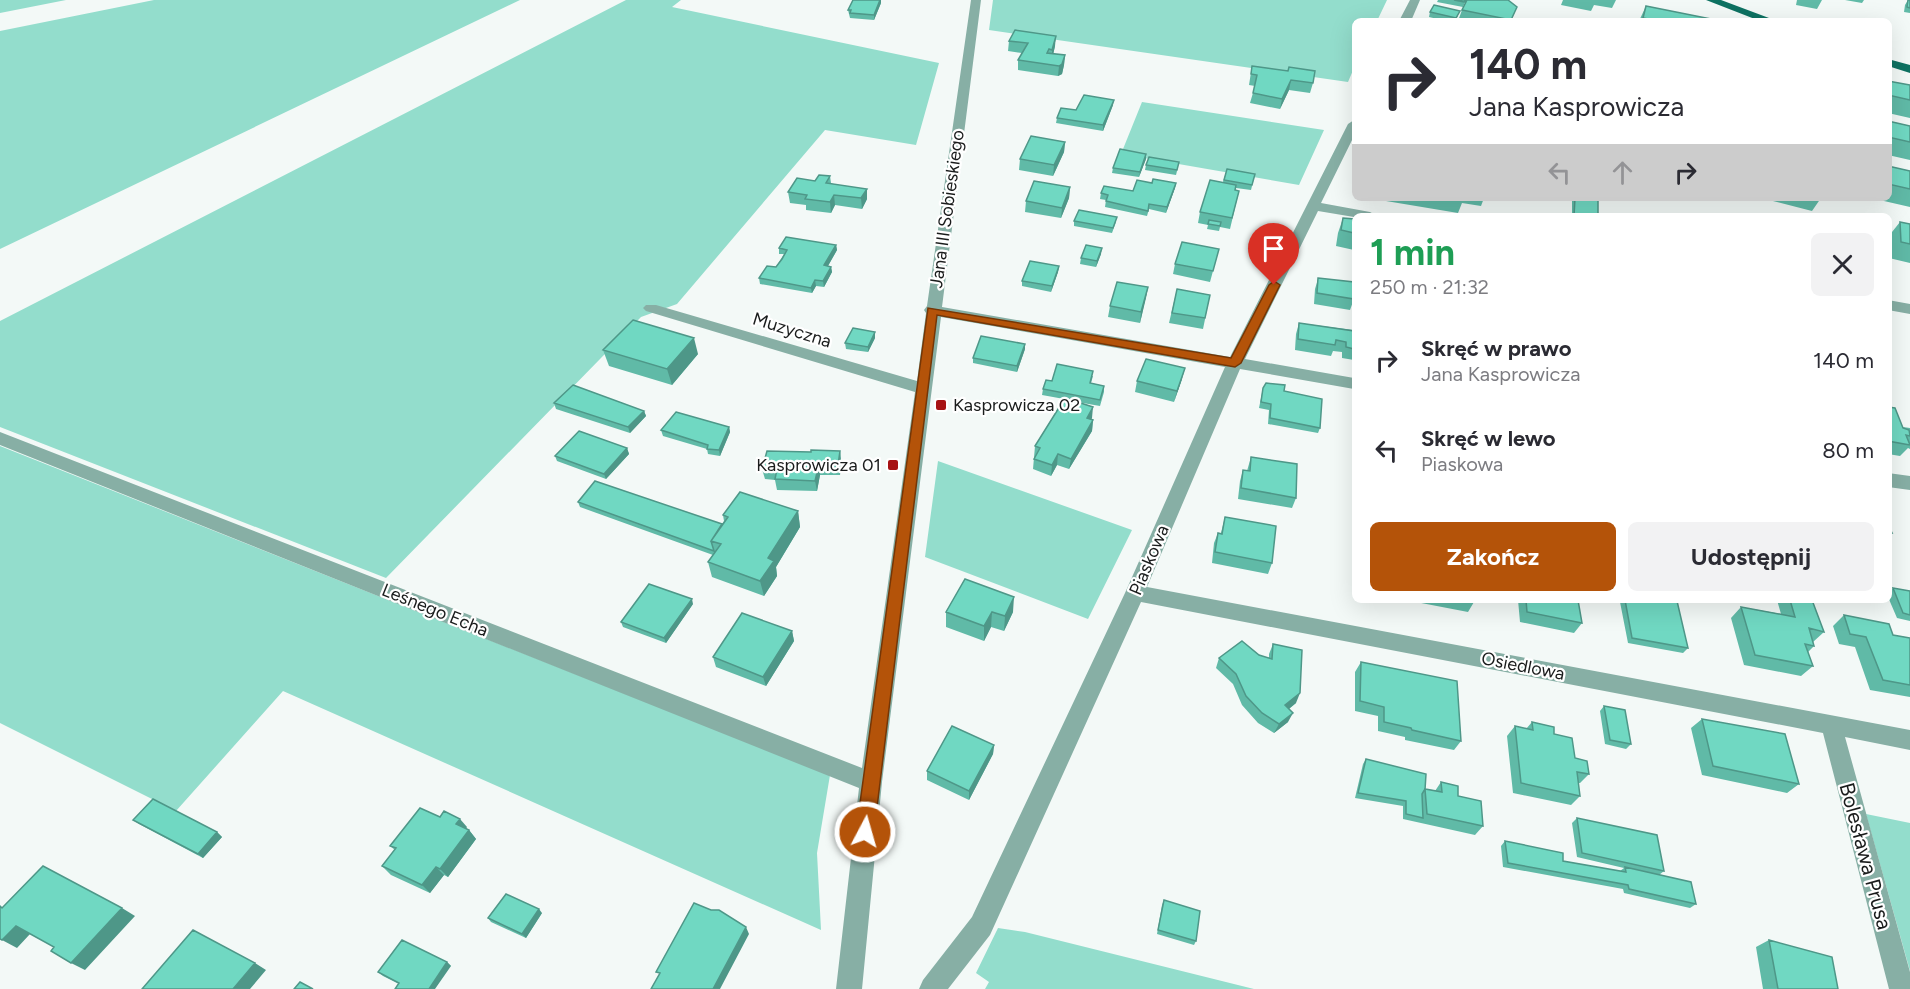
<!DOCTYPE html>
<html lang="pl">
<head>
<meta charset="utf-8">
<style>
  body { margin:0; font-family:Figtree,sans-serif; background:#f2f2f3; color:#2b2b33; height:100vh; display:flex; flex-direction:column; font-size:22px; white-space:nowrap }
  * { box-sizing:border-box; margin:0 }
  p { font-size:20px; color:#7c7c81 }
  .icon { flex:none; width:33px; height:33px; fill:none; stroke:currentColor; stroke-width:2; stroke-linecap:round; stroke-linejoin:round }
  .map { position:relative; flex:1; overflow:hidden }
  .sheet { position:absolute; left:1352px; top:213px; width:540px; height:390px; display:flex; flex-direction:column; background:#fff; border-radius:9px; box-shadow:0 6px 24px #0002 }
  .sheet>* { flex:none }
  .guide { position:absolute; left:1352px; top:18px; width:540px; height:183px; border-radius:9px; box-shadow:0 6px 24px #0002; background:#fff; color:#2b2b33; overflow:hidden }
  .pin { position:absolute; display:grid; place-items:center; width:51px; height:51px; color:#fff; margin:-62px -26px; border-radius:50% 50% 50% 0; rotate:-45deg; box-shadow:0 0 6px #0007 }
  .pin .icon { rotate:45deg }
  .me { position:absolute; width:66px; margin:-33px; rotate:6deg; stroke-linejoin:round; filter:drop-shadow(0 0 4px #0008) }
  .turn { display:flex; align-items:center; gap:21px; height:126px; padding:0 18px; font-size:27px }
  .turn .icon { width:78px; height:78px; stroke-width:2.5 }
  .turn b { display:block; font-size:42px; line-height:51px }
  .lanes { display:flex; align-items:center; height:57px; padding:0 18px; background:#0003; justify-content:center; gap:30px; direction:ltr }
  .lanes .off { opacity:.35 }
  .round { display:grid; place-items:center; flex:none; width:63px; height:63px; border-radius:9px; background:#f2f2f3 }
  .summary { display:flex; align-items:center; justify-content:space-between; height:102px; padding:0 18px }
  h1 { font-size:36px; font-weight:700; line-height:45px; color:#1e9e55 }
  .primary-button { display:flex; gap:12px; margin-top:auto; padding:12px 18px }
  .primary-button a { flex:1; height:69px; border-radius:9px; background:#b45309; color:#fff; font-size:24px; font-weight:700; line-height:69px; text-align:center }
  .primary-button a+a { background:#f2f2f3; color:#2b2b33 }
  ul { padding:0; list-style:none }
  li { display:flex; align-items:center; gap:18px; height:90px; padding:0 18px }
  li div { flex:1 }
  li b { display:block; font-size:22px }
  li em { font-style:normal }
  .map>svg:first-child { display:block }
</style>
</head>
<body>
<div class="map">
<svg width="1910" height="989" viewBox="0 0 1910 989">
  <rect width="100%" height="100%" fill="#f3f9f7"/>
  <path fill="#93ddcc" d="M0,0h66l-66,13z
    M154,0h366l-520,249v-218z
    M626,0h55l-9,7 267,56 -23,82 -91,-15 -148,174 -36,13 -255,261 -386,-151v-106z
    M993,0h394l-10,21h-23v47l-6,14 -359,-52z
    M1142,102l182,28 -25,55 -178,-31z
    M0,446l830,329 -13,78 4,77 -538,-239 -107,120 -176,-88z
    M938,461l194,69 -44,89 -163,-62z
    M1866,814l44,9v148z
    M998,928l27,4 229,57h-269l4,-7 -13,-9z"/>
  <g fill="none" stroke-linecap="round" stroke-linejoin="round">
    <path fill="#87afa5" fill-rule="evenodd" d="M971,0h10l-39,307 288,50 118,-233 6,-4v16l-33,67 49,9 7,4 -23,1 -36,-6 -73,148 109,19v11l-114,-20 -93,218 763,143v20l-65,-13 65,235v17h-21l-66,-256 -682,-131 -151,333 -42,54h-29l4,-9 49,-63 153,-324 100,-226 -284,-50 -59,465 -20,207h-26l23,-201 -859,-343v-13l862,336 53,-376 -269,-81 -3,-3 3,-3h10l261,76 9,-68 -2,-3 3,-4z
      M1410,0h10l-9,21h-12z
      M1888,300l22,4v10l-22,-4z
      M1888,473l22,3v14l-22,-3z"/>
    <path fill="#0e7262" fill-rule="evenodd" d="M1706,0h15l56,21h-17z
      M1888,59l22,6v8l-22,-7z"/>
  </g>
  <path fill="#60baa7" d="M1438,0h28l-3,7 -26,-5z
    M1467,0l44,21h-53l4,-11z
    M1563,0h53l-4,8 -18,-3 -3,6 -30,-6z
    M1797,0h25l-5,9 -21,-4z
    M1845,0h19l-2,3z
    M1908,0h2v13l-6,-1 1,-7z
    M881,3l-7,17 -24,-2 -2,-8z
    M1646,6l75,15h-82z
    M1430,12l28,4 -3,5h-9l-17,-4z
    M1009,41l46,5 -2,8 12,1 -1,10 -2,9 -4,2 -40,-6v-10l4,-7 -14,-2z
    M1252,66l36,5 25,12 -3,10 -21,-3 -9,19 -30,-6 5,-17 -6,-1z
    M1888,81l22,4v33l-22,-5z
    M1113,105l-10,26 -47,-8 1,-5 19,-8z
    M1888,121l22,5v34l-22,-5z
    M1065,142l-1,10 -11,24 -34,-6 1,-11z
    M1146,159l-7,18 -27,-4 1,-5z
    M1146,165l32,2 -2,8 -31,-5z
    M1888,166l22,5v36l-39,-9h17z
    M1227,169l28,5 -4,16 -15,-2 -1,3h4l-9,38 -10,-2 -1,4 -12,-2 1,-4 -10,-2 2,-11 23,-30z
    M830,176l1,7 36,16 -5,10 -27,-4 -4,8 -25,-3v-5l-16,-2 -2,-11z
    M1152,183h24l-1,5 -9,25 -17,-4 -2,7 -42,-9 1,-7 -6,-1 1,-6 32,-2z
    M1070,187l-1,11 -8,20 -36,-6 1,-11z
    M1368,198h116l-3,8 -19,-3 -4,10z
    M1572,198h26v18h-26z
    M1761,198h60l-9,13z
    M1343,218l11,1v31l-18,-4 2,-13z
    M1074,221l42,1 -4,11 -38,-7z
    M1900,222l10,2v39l-21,-5 -1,-21z
    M836,245l1,5 -9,16 3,1 1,5 -8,15 -8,-1 -4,7 -52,-9 -1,-6 17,-11 8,-13h-5v-6z
    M1219,249l-9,33 -37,-8 2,-10z
    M1101,254l-5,13 -16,-3 1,-6z
    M1059,266l-1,6 -7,20 -29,-6v-5z
    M1318,279l36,20 -4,11 -36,-6 1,-15z
    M1148,287l-8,36 -32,-6 2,-11z
    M1177,289l33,6 -7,34 -34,-6z
    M1299,323l54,7 1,-5v35l-12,-2v-6l-9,-1 -2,5 -36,-6 1,-16z
    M875,338l-7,14 -22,-3 -1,-6z
    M1025,349l-8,23 -44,-9v-5z
    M603,350l95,4 -26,31 -63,-19z
    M1093,376l-2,7 13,3v6l-4,14 -23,-4 15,16 -1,1 2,1 -1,11 -23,38 -12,-4 -6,11 -18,-7 2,-23 29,-47 -22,-4 1,-6 9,-8z
    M1182,379l-8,23 -39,-10 2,-11z
    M1263,388l21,3 36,37 -2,5 -50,-9 1,-14 -10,-2z
    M554,403l90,8 2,5 -16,17 -74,-24z
    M1888,407l15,20 7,1v21l-2,-1 -8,8 -12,-2z
    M729,427l1,5 -10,24 -12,-2 -1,-5 -44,-13 -2,-6z
    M627,448l2,6 -23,25 -49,-18 -2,-5z
    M840,451l1,11 -1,13h-20l-3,16 -40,-1 -2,-10 -10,-1 -3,-10 49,-17z
    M1251,457l45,41 -4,10 -54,-9 2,-18 3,-11 4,1z
    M578,502l144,22 2,-3 -1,-6 75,-4 2,16 -24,40 1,9 -13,20 -52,-19 -4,-15 5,-7 -133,-48z
    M1225,517l47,46 -4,11 -56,-11 2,-20 4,-10h3z
    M965,579l48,33 -9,19 -13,-4 -7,14 -38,-14v-15z
    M1893,588l17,3v30l-13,-3 -9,-21v-4z
    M1416,600h58v2l-6,10 -52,-10z
    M1518,600h60l4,23 -8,10 -54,-11z
    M1622,600h49l17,48 -5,5 -55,-10 -8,-41z
    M1777,600h35l12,32 -11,10 1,4 -6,6 5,14 -12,10 -57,-11 -13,-47 10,-11 40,7z
    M693,604l-27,39 -43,-16 -2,-5z
    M1844,615l49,20 17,3v59l-40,-7 -15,-43 -16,-3 -6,-18z
    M792,631l2,10 -28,45 -50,-19 -3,-10z
    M1273,644l23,59 -7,6 -1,13 -14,11 -16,-10 -16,-18 -9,-21 -17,-16 3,-10 40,-3 10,3v-4z
    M1361,662l100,79 -7,9 -49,-10v-3l-27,-6v-15l-23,-5v-39z
    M1604,706l27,38 -5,5 -21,-5 -5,-33z
    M1702,719l97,65 -12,9 -85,-18 -11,-47z
    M1532,722l22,12 35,40 -9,9h-2l2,13 -9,9 -58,-12 -6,-57 8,-10 11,3z
    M994,745l-1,9 -24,46 -42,-20v-9z
    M1366,759l59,30 10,2 6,-9 17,14 25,30 -8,9 -72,-16v-13l-48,-8 8,-34z
    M1577,818l87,53 -5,4 37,29 -6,4 -66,-15 -1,-4 -120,-22 -2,-21 4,-5 58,20 57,10 4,-3 -47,-11 -5,-34z
    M133,820l84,12 5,5 -19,21 -64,-34z
    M467,827l-1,1 3,2 7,9 -28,38 -4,-2 -14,18 -39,-18 -9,-9 13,-16 -5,-4z
    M1164,900l32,41 -2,4 -37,-11 5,-29z
    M542,913l-16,25 -35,-16 -3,-4z
    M1769,940l69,49h-75l-7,-42z
    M447,962l4,4 -52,18 -16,-8 -5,-4z"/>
  <path fill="#4e9788" d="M880,0h1v3l-7,17v-5z
    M1056,36l-1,10 -3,14v-10z
    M1065,55l-1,10 -2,9 -4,2 1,-10z
    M1291,80l-2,10 -9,19 2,-10z
    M1114,100l-1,5 -10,26v-6z
    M1065,142l-1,10 -11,24 1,-11z
    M1146,154v5l-7,18 1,-5z
    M1176,183l-1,5 -9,25 1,-6z
    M1070,187l-1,11 -8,20 1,-10z
    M867,189v10l-5,10 -1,-11z
    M834,195l1,10 -4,8 -1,-11z
    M836,245l1,5 -12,21 -1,-6z
    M1102,248l-1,6 -5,13 1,-6z
    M1059,266l-1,6 -7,20 1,-6z
    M831,267l1,5 -8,15 -1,-6z
    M815,280l1,6 -4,7 -1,-5z
    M1148,287l-2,11 -6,25 1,-11z
    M875,332v6l-7,14v-5z
    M694,338l4,16 -26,31 -5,-16z
    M1025,344v5l-8,23v-6z
    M1185,368l-3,11 -8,23 3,-11z
    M1093,407l-1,11 -7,11 2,-11z
    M644,411l2,5 -16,17 -2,-6z
    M1093,420l-1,11 -23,38 2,-10z
    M729,427l1,5 -10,24 -1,-6z
    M627,448l2,6 -23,25 -2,-5z
    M840,451l1,11 -1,13 -2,-10z
    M1058,454l-1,11 -6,11 1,-11z
    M819,464l1,11 -3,16 -2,-10z
    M798,511l2,16 -24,40 1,9 -13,20 -4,-15 8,-23z
    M1014,597l-1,15 -9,19 1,-15z
    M692,599l1,5 -27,39 -2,-5z
    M992,612l-1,15 -7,14v-15z
    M792,631l2,10 -28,45 -3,-9z
    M1300,693l-4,10 -15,12 4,-10z
    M1293,713l-5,9 -14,11 5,-9z
    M994,745l-1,9 -24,46v-9z
    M460,819l7,8 -4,5 -7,-8z
    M469,830l7,9 -28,38 -8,-8z
    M217,832l5,5 -19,21 -5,-4z
    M436,867l8,8 -14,18 -8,-8z
    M122,908l13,8 -50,54 -14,-7z
    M539,909l3,4 -16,25 -4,-4z
    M16,926l14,8 -13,14 -15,-8z
    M746,927l3,7 -29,55h-7z
    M447,962l4,4 -16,23h-6z
    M255,963l11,7 -16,19h-17z"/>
  <path fill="#70d8c2" stroke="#4e9788" stroke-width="1.5" d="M853,0h27l-6,15 -24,-2 1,-3h-3z
    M1454,0h12l-2,2z
    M1467,0h41l9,7 -6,13 -49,-10z
    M1908,0h2v8l-3,-1z
    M1434,5l26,6 -4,7 -26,-6z
    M1646,6l75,15h-63l-15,-3z
    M1015,30l41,6 -4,14 -3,-1 -2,4 18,2 -3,9 -3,2 -41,-6 10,-17 -19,-2z
    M1252,66l36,5 1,-4 26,4 -2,12 -22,-3 -9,19 -29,-6 4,-18 -6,-1z
    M1888,81l22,4v15l-22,-5z
    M1084,95l30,5 -11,25 -46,-7 4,-10 15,2z
    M1888,121l22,5v16l-22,-5z
    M1031,136l34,6 -11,23 -34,-6z
    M1120,149l26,5 -6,18 -27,-4z
    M1149,157l30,5 -2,8 -31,-5z
    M1888,166l22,5v18l-22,-5z
    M1227,169l28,5 -3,11 -28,-5z
    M819,175l11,1 -4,7 41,6 -6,9 -27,-3 -4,7 -25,-3 2,-4 -19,-3 9,-14 18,3z
    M1153,179l23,4 -9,24 -18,-3 -1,7 -42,-10 2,-6 -7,-2 3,-7 29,5 4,-11 15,3z
    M1210,180l26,5 -1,5 4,1 -7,27 -32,-6z
    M1034,181l36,6 -8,21 -36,-7z
    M1575,198h23v18h-24z
    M1079,210l38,7 -4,11 -39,-7z
    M1343,218l11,1v14l-13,-3z
    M1209,220l12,2 -1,4 -12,-2z
    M1900,222l10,2v20l-9,-2z
    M786,237l50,8 -12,20 7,2 -8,14 -8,-1 -4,8 -52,-10 8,-12 9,1 6,-8 5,-9 -8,-2z
    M1182,242l37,7 -6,22 -38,-7z
    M1086,245l16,3 -5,13 -16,-3z
    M1030,261l29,5 -7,20 -30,-5z
    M1318,278l36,4v17l-37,-6z
    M1117,282l31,5 -7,25 -31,-6z
    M1177,289l33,6 -5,23 -33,-5z
    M633,320l61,18 -27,31 -64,-19z
    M1299,323l55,8v18l-8,-2v-5l-10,-2 -1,5 -37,-6z
    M853,328l22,4 -7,15 -23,-4z
    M981,336l44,8 -8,22 -44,-8z
    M1146,359l39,9 -8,23 -40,-10z
    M1057,364l36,7 -3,12 14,3 -4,14 -57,-11 3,-9 6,1z
    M1266,383l19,2 -1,6 38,8 -2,29 -50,-10 1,-14 -10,-2 2,-14z
    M573,385l71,26 -16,16 -74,-24z
    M1065,398l28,9 -6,11 6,2 -22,39 -13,-5 -6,11 -18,-6 6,-11 -5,-2z
    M1888,407l7,1 8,20 6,2 1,6 -4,-1 4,10 -22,-4z
    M676,412l53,15 -10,23 -12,-1 1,-4 -47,-15z
    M579,431l48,17 -23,26 -49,-18z
    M811,450l29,1 -2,14 -19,-1 -4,17 -40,-2 2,-10h-15l5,-18 44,1z
    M1251,457l46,7 -1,34 -55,-10 2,-18 7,1z
    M595,481l127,43 -11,17 3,10 -136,-49z
    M740,492l58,19 -30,47 6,3 -14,20 -52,-19 13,-18 -10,-3 17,-24 -5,-2z
    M1225,517l51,9 -4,37 -57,-11 3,-19 4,1z
    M1888,524l4,9 -4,-1z
    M965,579l49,18 -9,19 -13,-4 -8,14 -38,-14z
    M649,584l43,15 -28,39 -43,-16z
    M1893,588l17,3v24l-7,-2z
    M1526,600h52l4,23 -55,-11z
    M1625,600h15l9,2 -1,-2h23l6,1 11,47 -56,-10z
    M1790,600h22l12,32 -15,-4 5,18 -9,-2 8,22 -58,-11 -14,-48 54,10z
    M742,613l50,18 -29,46 -50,-20z
    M1844,615l45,9 4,11 17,3v47l-27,-5 -17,-43 -16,-3z
    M1242,641l17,14 13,4 1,-15 29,6 -2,43 -15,12 8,8 -14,11 -17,-11 -16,-17 -10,-22 -17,-16z
    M1361,662l96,19 4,60 -49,-11 -1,-2 -27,-6v-15l-24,-6z
    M1604,706l21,4 6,34 -21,-4z
    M1702,719l83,15 14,50 -86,-18z
    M1532,722l22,5v7l18,4 3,20 12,3 2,13 -12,-2 3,24 -59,-13 -6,-57 18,4z
    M952,726l42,19 -25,46 -42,-20z
    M1366,759l60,15 -1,16v-1l-3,5 1,24 -17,-4v-13l-48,-8z
    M1441,782l17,4v10l23,5 2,25 -56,-12 -2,-25 17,3z
    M153,799l64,33 -19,22 -65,-34z
    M420,808l20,9 4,-6 16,8 -4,5 13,6 -29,39 -4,-2 -14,18 -40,-19 14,-18 -6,-2z
    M1577,818l80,17 7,36 -82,-18z
    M1505,841l58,12v8l63,11 -1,-5 66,15 5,22 -67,-15 -1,-4 -120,-22z
    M43,866l79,42 -51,55 -20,-12 3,-4 -38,-21 -14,14 -2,-1v-33l2,2z
    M506,894l33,15 -17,25 -34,-16z
    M1164,900l36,11 -4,30 -38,-11z
    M694,903l17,7h8l27,17 -33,62h-62l9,-16 -4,-1z
    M193,930l62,33 -22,26h-91z
    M402,940l45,22 -18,27h-34l4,-6 -21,-11z
    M1769,940l63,17 6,32h-60z
    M300,982l13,7h-19z"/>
  <path fill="#b45309" stroke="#753606" stroke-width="1.5" d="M1274,281l6,4 -39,78 -6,4 -298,-52 -63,517 -3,6 -6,2 -6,-2 -3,-6 72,-524 303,50 38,-73z"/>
  <g fill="#a71213" stroke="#fff" stroke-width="2">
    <rect x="935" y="399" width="12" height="12" rx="3"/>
    <rect x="887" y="459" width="12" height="12" rx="3"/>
  </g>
  <g text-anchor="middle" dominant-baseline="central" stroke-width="4.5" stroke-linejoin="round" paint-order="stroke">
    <g font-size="18" fill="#1a1c1c" stroke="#fff">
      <text transform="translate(947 209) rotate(-82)">Jana III Sobieskiego</text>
      <text transform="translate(792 330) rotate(17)">Muzyczna</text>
      <text transform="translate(1149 560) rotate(-67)">Piaskowa</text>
      <text transform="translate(435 610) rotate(22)">Leśnego Echa</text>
      <text transform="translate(1523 666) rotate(11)">Osiedlowa</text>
    </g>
    <g font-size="18" fill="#1a1c1c" stroke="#fff" text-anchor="start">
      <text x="953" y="405">Kasprowicza 02</text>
      <text x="881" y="465" text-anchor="end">Kasprowicza 01</text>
    </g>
    <g font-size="21" fill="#1a1c1c" stroke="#fff">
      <text transform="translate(1866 856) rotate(75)">Bolesława Prusa</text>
    </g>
  </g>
</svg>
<div class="pin" style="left:1274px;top:285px;background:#d93025"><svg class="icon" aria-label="arrive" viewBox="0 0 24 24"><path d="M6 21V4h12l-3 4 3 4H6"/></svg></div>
<svg class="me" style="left:865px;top:832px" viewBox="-20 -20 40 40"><circle r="17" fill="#b45309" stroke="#fff" stroke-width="3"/><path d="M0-11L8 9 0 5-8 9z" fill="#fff"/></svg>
<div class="guide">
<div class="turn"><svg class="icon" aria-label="right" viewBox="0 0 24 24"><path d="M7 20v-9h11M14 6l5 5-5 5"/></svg><div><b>140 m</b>Jana Kasprowicza</div></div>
<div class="lanes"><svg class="icon off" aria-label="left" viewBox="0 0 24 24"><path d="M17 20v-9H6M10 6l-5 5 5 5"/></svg><svg class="icon off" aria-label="ahead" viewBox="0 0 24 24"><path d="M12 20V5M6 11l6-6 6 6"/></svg><svg class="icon" aria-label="right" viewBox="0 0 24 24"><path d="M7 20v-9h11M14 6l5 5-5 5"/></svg></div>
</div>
<section class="sheet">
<div class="summary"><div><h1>1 min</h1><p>250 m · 21:32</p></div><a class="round"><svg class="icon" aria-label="close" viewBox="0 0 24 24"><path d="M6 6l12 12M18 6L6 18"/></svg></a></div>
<ul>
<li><svg class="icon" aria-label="right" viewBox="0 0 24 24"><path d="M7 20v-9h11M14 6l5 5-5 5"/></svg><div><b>Skręć w prawo</b><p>Jana Kasprowicza</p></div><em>140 m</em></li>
<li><svg class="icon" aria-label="left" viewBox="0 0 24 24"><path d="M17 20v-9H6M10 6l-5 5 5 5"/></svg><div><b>Skręć w lewo</b><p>Piaskowa</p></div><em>80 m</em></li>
</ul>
<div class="primary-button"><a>Zakończ</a><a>Udostępnij</a></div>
</section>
</div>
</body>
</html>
